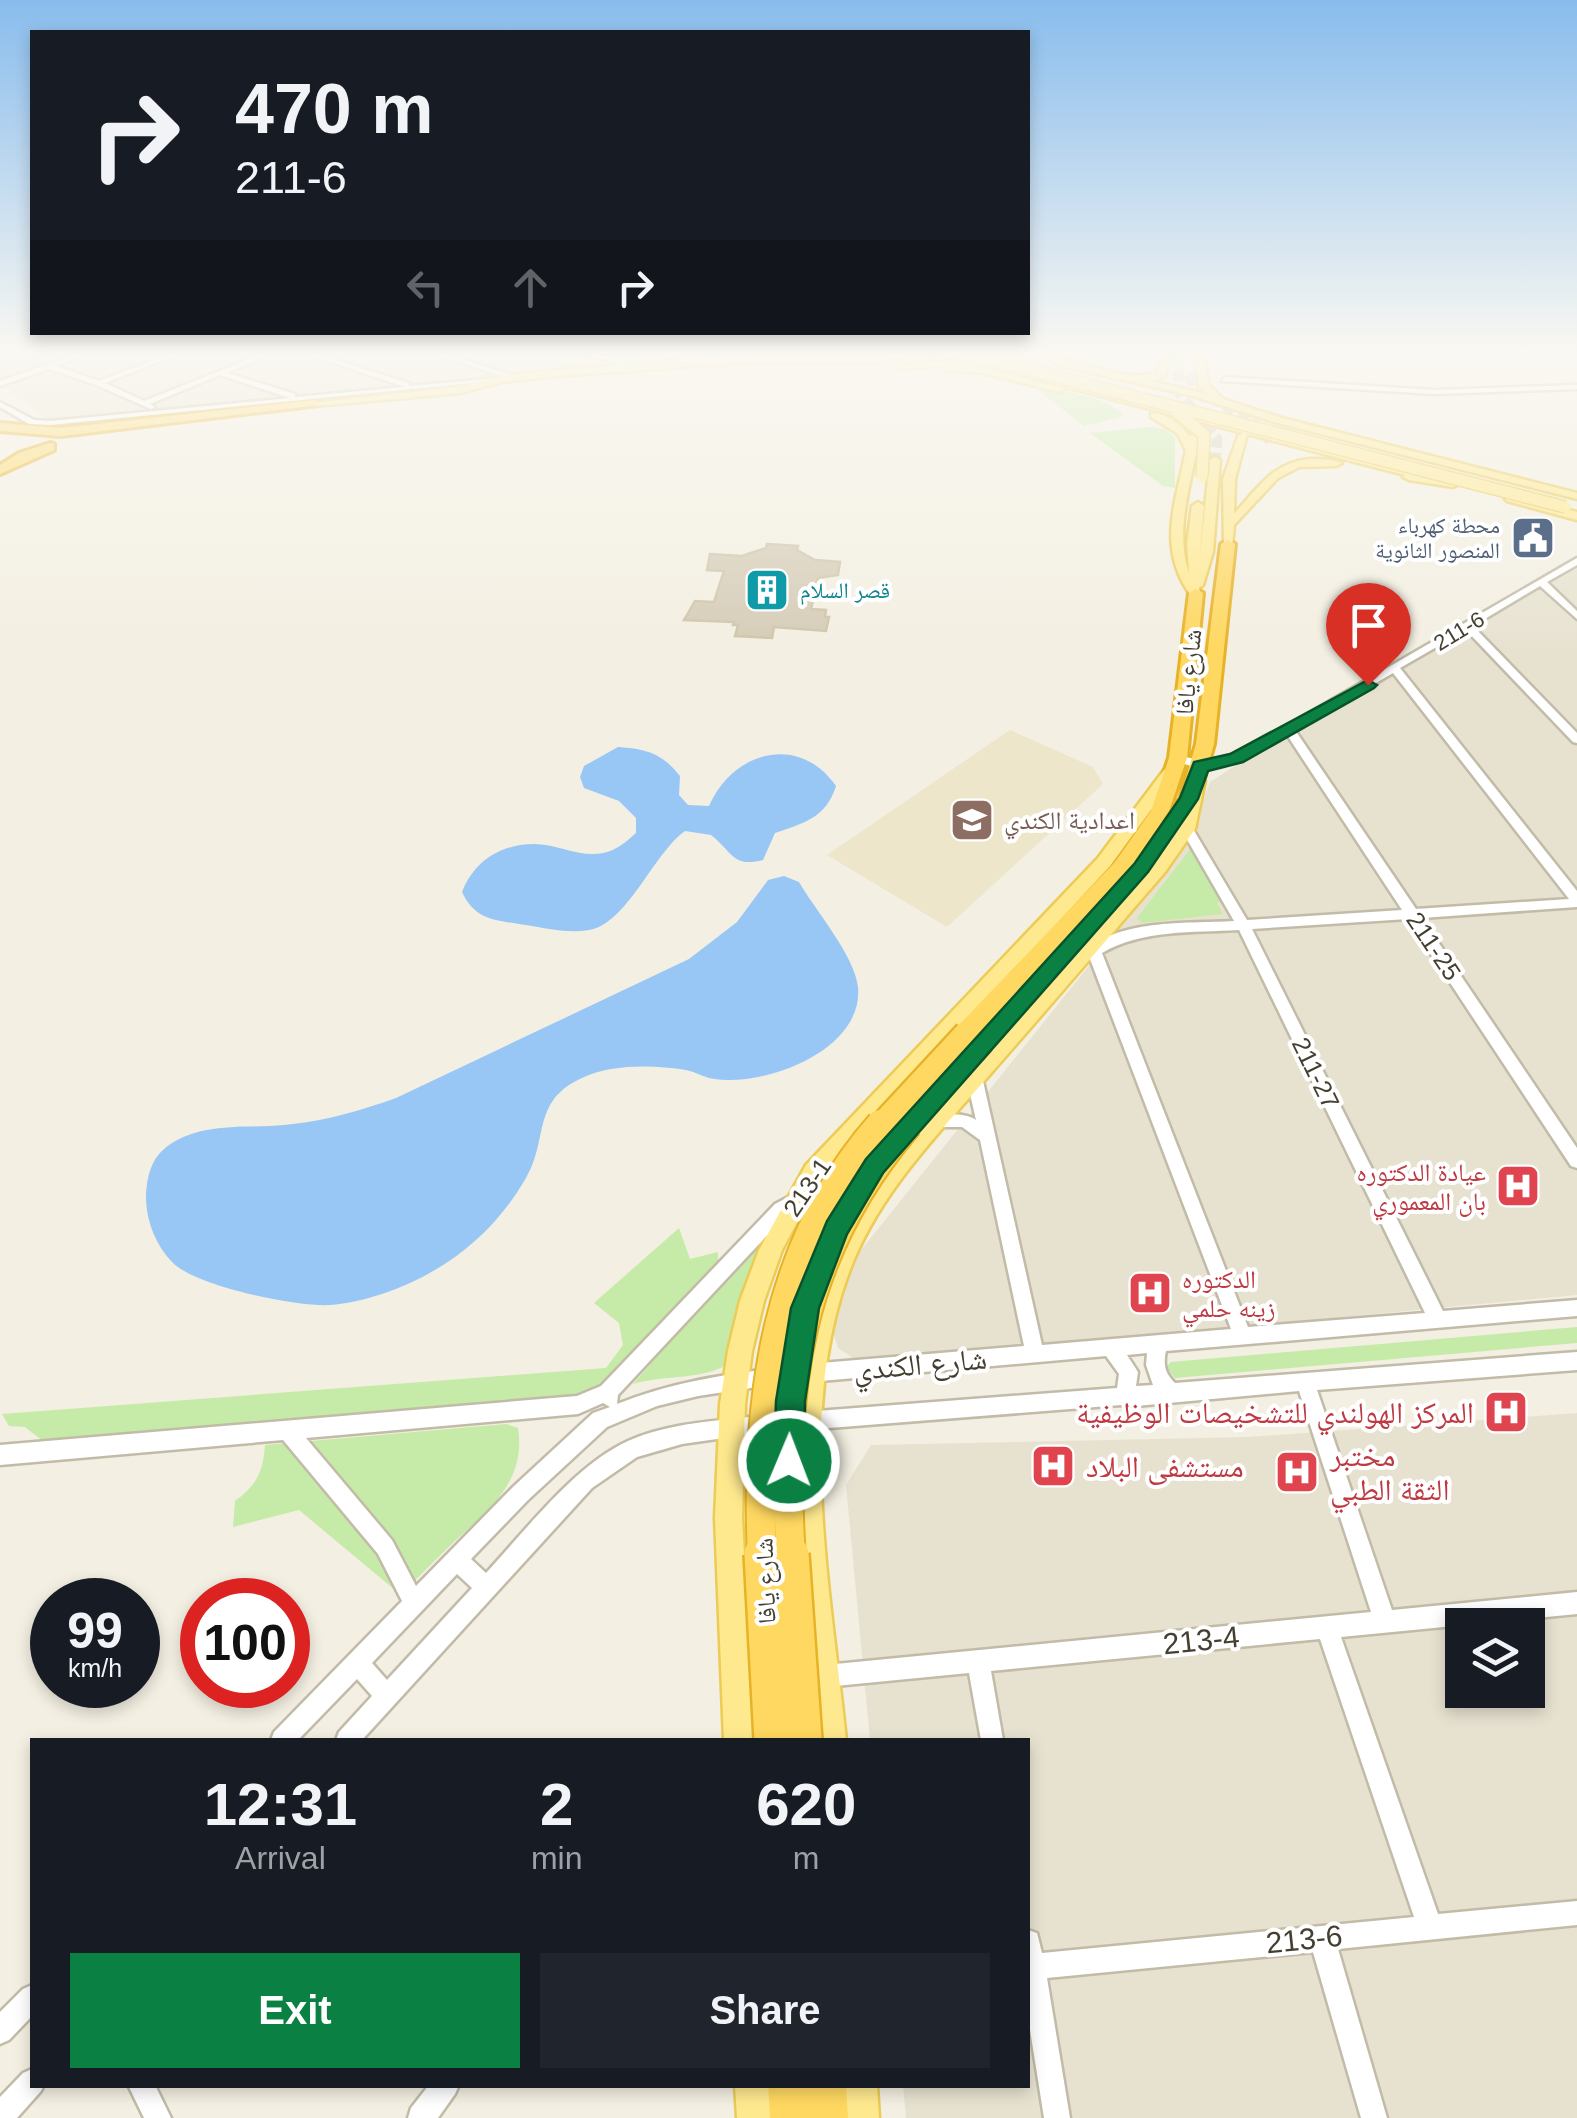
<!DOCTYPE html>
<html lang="en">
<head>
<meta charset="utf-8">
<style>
  body { margin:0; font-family:Helvetica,"Noto Naskh Arabic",sans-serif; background:#20242c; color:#f1f3f6; height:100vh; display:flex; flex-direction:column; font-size:38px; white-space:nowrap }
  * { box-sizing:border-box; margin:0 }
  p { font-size:32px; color:#9ea1a6 }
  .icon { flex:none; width:55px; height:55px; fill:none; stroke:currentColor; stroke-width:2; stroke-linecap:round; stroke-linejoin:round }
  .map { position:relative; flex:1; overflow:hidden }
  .details { position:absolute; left:30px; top:1738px; width:1000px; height:350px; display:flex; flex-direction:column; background:#171b24; border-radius:0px; box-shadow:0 5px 15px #0003 }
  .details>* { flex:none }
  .top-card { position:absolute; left:30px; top:30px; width:1000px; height:305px; border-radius:0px; box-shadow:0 5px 15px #0003; background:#171b24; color:#f1f3f6; overflow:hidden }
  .buttons { position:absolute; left:1445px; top:1608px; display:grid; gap:20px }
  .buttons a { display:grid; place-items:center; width:100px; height:100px; border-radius:0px; background:#171b24; box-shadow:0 5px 15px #0003; font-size:50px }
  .speed { position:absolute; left:30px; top:1578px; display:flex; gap:20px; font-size:50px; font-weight:700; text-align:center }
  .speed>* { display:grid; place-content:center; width:130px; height:130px; border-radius:50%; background:#171b24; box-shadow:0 5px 15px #0003; line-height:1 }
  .speed small { font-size:25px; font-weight:400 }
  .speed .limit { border:15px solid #d22; background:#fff; color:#111 }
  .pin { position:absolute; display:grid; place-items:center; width:85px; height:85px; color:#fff; margin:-102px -42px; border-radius:50% 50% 50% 0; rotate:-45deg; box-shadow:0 0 10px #0007 }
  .pin .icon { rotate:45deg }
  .me { position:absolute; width:110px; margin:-55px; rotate:1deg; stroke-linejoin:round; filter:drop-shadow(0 0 8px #0008) }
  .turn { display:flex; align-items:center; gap:35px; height:210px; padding:0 40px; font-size:45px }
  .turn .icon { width:130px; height:130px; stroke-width:2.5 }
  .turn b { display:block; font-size:70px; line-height:85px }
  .lanes { display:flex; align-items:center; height:95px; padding:0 40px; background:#0003; justify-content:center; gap:50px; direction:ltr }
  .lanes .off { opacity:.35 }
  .eta { display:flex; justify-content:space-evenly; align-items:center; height:170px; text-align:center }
  .eta b { font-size:60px; font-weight:700; line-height:70px }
  .button { display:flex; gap:20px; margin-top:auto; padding:20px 40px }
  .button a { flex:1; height:115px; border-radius:0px; background:#0b8043; color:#fff; font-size:40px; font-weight:700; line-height:115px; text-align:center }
  .button a+a { background:#20242c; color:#f1f3f6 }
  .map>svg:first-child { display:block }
</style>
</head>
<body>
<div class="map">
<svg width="1577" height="2118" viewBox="0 0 1577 2118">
  <rect width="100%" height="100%" fill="#f3efe2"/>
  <path fill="#e7e2d0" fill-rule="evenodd" d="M0,354h736l-687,66 -49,-35z
    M1577,563v732l-718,67 -21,-14 -5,-16 12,-62 279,-348 73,-107 13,-33 242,-155z
    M1577,1413v705h-671l-3,-33h125v-345h-158l-24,-255 25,-40 378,-8zM1462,1625h66v65h-66z"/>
  <path fill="#ede6cb" d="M1010,730l83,37 10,17 -156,143 -120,-72z"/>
  <path fill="#c6eaa7" d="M1038,386c24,6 71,10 86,30l-40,10 -50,-39z
    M1151,427l14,2 10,8v51l-12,-2 -73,-53z
    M1191,848l30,53 -4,2 6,11 -81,9 -5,-5z
    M679,1228l11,31 28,-7v16l-116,117 -24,12 -535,44 -18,-14 -16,-1 -7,-12 604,-46 17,-23 -4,-22 -25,-20z
    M766,1232l-21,51 -14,79c-26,19 -66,12 -98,22z
    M1577,1327v16l-402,35 -9,-11 5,-5z
    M506,1424l12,4c8,51 -26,80 -61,111 -19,18 -38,37 -56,56l-102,-85 -66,17 2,-26c22,-16 28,-29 30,-56z"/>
  <path fill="#99c7f5" d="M618,747c28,2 44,6 62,29l-1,19 9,10 21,1c24,-55 90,-73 127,-20 -10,32 -32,37 -61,47l-12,27c-31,8 -31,-9 -52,-25l-26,-4c-32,23 -58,93 -96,99 -23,4 -48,-3 -70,-6 -27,-4 -45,-6 -57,-32 12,-31 39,-48 72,-48 24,0 46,14 69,9 14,-3 23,-11 33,-20v-15l-17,-17 -35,-13 -4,-11 4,-11z
    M784,876l15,6c16,28 56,74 59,105 6,63 -93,100 -143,92 -10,-1 -19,-7 -29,-9 -33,-5 -74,-6 -104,8 -51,23 -33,61 -56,100 -33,57 -82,95 -144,116 -15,5 -36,10 -52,11 -33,2 -136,-19 -158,-43 -16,-17 -25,-39 -26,-62 0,-16 3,-37 16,-49 34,-32 90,-21 131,-27 36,-4 69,-14 103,-26l293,-139 48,-37 31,-42z"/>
  <path fill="#d5ccb7" stroke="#d0c5aa" stroke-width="2.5" d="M767,544l31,2 -1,4 18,10 25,2 -2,13 -20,3 -7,31 15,1 -1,7h4l-3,14 -52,-4 -2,11 -37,-2 3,-11h-5l1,-3 -50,-2 11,-19 19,1 10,-31 -17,-1 3,-16 32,2 24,-8z"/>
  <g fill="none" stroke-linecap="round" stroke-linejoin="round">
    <path stroke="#d0ccbf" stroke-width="11" stroke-dasharray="11 5" stroke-linecap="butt" d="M1176,354l4,40 37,45 -2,21
      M928,357l15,-3
      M1188,375c21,33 65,35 85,70"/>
    <defs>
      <path id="minor" d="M77,354h10l-31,12 43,15 71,-27h9l-74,29 39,18 118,-47h9l-44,19 68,21v3l110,-10 -98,-33h9l93,29v3l80,-7 4,2 -443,44 -21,-1 -29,-17v-5l34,18 16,1 240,-23 -70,-23 -70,29 5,3 -4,2 -55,-24 -47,-16 -49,17v-5z
        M437,354h10l70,23 -7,2z
        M584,354l36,4 11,12 -7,2 -9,-10z
        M731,354h22l-105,12 -4,-2z
        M1225,377l210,13 142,-5v4l-142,5 -213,-13z
        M1577,558v7l-30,17 30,29v8l-37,-33 -67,40 104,107v10l-4,-1 -107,-112 -66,38 177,223v16l-155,11 155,230v20l-6,-2 -163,-247 -156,10 191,382 134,-11v16l-411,35c-3,14 -1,22 9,32l402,-31v18l-260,20 75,220 185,-18v22l-236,23 97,277 139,-13v24l-239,24 49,169h-26l-48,-166 -266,26 23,140h-26l-16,-101v-87l9,3 5,20 372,-36 -94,-278 -329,32 12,69h-22l-12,-67 -144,14 -8,-3 -3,-8 3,-8 8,-3 546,-53 -72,-221 -174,16 -4,-2 -317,25 -7,-2 -3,-7 3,-7 7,-2 313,-24 2,-14 -13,-18 -297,26 -7,-3 -2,-6 2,-6 7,-3 215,-18 -44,-206 -18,-13h-32l-2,-4 2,-4c14,-5 34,-7 46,1l-9,-39 3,-4h10l3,4 59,264 189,-16 -141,-370 -8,-1 -2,-3c38,-37 104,-31 154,-34l-53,-92 6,-4 6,4 54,91 155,-10 -115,-175c-34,20 -76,47 -115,23l6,-3c27,8 44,5 69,-6zM1393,673l176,226 -153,10 -121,-179zM1239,930l186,383 -177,14 -146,-374c41,-24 91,-20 137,-23zM1147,1353l-1,12 7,20 -17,1 2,-14 -11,-17z
        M796,1193l6,2 2,5 -2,5 -15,9 -169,181 -1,9c55,-22 100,-28 159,-36l7,3 2,6 -2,6 -85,13 -41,10 -50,21 -79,73 -57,59 15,14c40,-43 89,-108 142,-132 42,-19 93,-20 138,-26l7,2 3,7 -3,7 -91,13 -45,13 -45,31 -230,252h-26l3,-8 33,-36 -15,-17 -59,61h-27l3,-8 128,-131 -24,-47 -95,-114 -283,25v-20l577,-49 24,-10 174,-182zM603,1403l7,4 -17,6 -79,73 -98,100 -24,-46 -86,-102 272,-24zM457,1574l15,14 -85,92 -15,-17z
        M32,1985v31l-23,24 -9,4v-32l23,-23z
        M32,2069v16h12l-3,6 -24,27h-17v-21l23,-24z
        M128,2085h27l16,33h-27z
        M429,2085h30l-4,9 -17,24h-30l3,-10z"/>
      <path id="major" d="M898,354h22l-39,8h-122l-189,13 -69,7 -40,11 -146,13 -5,-3 150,-16 40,-11 70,-7 189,-13z
        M1004,354h10l-8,6 -5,-3z
        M1035,354c40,-1 77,30 122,19l3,-19h9l-4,23 -14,4 58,14 -10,-9 -5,-32h9l6,31 14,14 59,19 295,75v6l-303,-77 -81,-26 -127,-29z
        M960,359l5,3 -8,3 25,2 83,22 -5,3 -78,-19 -36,-3 -4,-4 -40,3 -5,-3z
        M1046,378l378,95 1,3 34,8 -6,3 -44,-7 -6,-3 2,-2 -158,-41 -12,45 -1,35c24,-26 39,-52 76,-55 11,0 23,0 32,4l-6,3 -37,1 -21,11 -44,47 -2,22h-8l-1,-68 15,-43 5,-3 -197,-51z
        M1151,413c13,-1 32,12 38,23l5,-2 5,3c-7,44 -25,92 -10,136l-2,-29 5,-38 6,-4 6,4 -4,48 10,-94 5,-3 5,3 -7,92 -10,33 -4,3 2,8h-10c-35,-49 -15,-93 -5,-146l-9,-17 -26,-16z
        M1511,496l66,16v8l-70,-19 -2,-2z
        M1170,768l8,5 -68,93 -288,311 -40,73 -18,51 -12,50 -7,53 -3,114 12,222h-30l-9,-222 5,-114 8,-53 12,-50 19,-51 47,-85 292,-307 66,-88z
        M1197,776l8,5 -10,48 -30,43c-58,67 -115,134 -173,200 -54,62 -116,124 -144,203 -52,142 -17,318 -2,465h-30c-12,-128 -39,-288 -7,-414 29,-115 107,-195 183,-281 54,-60 107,-121 161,-181l26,-36 10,-47z
        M735,2085h36l2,33h-36z
        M841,2085h36l2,33h-36z"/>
      <path id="highway" d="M315,400l4,5 -258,31 -61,-5v-8l61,5z
        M50,443l4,1v6l-54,24v-9l19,-12z
        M1228,540l7,4 -21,200 -16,55 -49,72 -158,177h-16l-3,-6 3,-5 -9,3 -8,-2 -3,-6 3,-6 157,-164 36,-51 18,-53 20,-165 7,-4 7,4 -16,165 -18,53 -38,56 49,-68 16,-55 25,-200z
        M768,2085h78l2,33h-78z"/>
    </defs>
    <use href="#minor" stroke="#c1bba7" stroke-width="5"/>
    <use href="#major" stroke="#eccc57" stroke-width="5"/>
    <use href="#highway" stroke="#e8b227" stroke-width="6"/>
    <use href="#minor" fill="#fff" fill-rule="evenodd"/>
    <use href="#major" fill="#ffe98f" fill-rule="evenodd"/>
    <use href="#highway" fill="#ffd861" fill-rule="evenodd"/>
    <defs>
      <path id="major-bridge" d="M968,354l597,153
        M1177,412l27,23 -2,42"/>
      <path id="highway-bridge-far2" d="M878,1127l88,-95
        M906,1127l77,-85"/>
      <path id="highway-bridge-far1" d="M762,1557c-7,-156 12,-312 119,-433
        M791,1557c-11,-167 5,-302 117,-433"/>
      <path id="highway-bridge" d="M762,1554l10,186
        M791,1554l13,186"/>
    </defs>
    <use href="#major-bridge" stroke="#eccc57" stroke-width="14" stroke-linecap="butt"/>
    <use href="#highway-bridge-far2" stroke="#e8b227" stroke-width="26" stroke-linecap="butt"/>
    <use href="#highway-bridge-far1" stroke="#e8b227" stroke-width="32" stroke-linecap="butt"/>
    <use href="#highway-bridge" stroke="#e8b227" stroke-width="40" stroke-linecap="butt"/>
    <use href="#major-bridge" stroke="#ffe98f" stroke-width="11"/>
    <use href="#highway-bridge-far2" stroke="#ffd861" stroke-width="21"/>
    <use href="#highway-bridge-far1" stroke="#ffd861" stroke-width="28"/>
    <use href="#highway-bridge" stroke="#ffd861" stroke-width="35"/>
  </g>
  <linearGradient id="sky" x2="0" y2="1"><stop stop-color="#88bced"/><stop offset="0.54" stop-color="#faf8f2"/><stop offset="1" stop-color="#faf8f2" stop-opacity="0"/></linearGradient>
  <rect width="1577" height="650" fill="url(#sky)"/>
  <path fill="#0b8043" stroke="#07532c" stroke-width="2.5" d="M1368,680l9,5 -3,3 -131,74 -35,9 -10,28 -50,73 -265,301 -36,61 -28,74 -14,93 -1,60 -5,10 -10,5 -11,-5 -4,-10 2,-60 15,-93 36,-87 39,-62 269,-296 45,-65 14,-36 36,-8z"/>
  <defs>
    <symbol id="civic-square" viewBox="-11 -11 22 22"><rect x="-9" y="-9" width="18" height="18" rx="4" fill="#5c6f8a" stroke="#fff"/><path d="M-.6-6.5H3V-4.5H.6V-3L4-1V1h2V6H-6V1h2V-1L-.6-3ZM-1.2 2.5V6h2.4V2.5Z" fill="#fff"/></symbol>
    <symbol id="building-square" viewBox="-11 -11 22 22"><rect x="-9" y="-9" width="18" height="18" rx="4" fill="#0f9aa8" stroke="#fff"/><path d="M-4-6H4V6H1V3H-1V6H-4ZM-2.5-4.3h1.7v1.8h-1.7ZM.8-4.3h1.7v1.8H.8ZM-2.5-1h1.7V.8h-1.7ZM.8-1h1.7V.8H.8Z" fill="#fff"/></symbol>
    <symbol id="school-square" viewBox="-11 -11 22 22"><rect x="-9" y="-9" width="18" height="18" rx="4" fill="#8d6e63" stroke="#fff"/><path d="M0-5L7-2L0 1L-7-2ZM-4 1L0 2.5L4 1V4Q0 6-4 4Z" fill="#fff"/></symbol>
    <symbol id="hospital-square" viewBox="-11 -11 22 22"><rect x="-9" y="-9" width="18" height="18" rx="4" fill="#e0444e" stroke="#fff"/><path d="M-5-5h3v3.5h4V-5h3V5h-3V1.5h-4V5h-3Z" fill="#fff"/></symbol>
  </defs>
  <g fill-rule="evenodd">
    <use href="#civic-square" x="1508" y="513" width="50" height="50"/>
    <use href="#building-square" x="742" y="565" width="50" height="50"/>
    <use href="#school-square" x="947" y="795" width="50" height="50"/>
    <use href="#hospital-square" x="1493" y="1161" width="50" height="50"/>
    <use href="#hospital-square" x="1125" y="1268" width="50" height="50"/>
    <use href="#hospital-square" x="1481" y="1387" width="50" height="50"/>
    <use href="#hospital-square" x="1028" y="1441" width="50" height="50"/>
    <use href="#hospital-square" x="1272" y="1447" width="50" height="50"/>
  </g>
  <g text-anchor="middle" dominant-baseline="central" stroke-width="8" stroke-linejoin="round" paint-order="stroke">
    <g font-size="22" fill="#4e5e75" stroke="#fff" text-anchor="end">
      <text x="1500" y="525">محطة كهرباء<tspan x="1500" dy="25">المنصور الثانوية</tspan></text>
    </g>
    <g font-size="22" fill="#0d838f" stroke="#fff" text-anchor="start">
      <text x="800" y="590">قصر السلام</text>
    </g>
    <g font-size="22" fill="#453f32" stroke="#fff">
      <text transform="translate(1459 631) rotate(-31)">211-6</text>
    </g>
    <g font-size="25" fill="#453f32" stroke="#fff">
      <text transform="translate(1188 672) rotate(-84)">شارع يافا</text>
      <text transform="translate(1434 946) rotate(56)">211-25</text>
      <text transform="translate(1316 1073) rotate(64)">211-27</text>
      <text transform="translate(807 1187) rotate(-56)">213-1</text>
      <text transform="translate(765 1581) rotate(-92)">شارع يافا</text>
    </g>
    <g font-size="25" fill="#785e54" stroke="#fff" text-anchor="start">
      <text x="1004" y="820">اعدادية الكندي</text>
    </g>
    <g font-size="25" fill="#be3a42" stroke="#fff" text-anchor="end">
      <text x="1486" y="1172">عيادة الدكتوره<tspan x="1486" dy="29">بان المعموري</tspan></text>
      <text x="1182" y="1279" text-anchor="start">الدكتوره<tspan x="1182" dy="29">زينه حلمي</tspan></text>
    </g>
    <g font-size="30" fill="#453f32" stroke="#fff">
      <text transform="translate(920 1364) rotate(-5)">شارع الكندي</text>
      <text transform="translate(1201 1640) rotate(-6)">213-4</text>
      <text transform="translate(1304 1939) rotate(-6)">213-6</text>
    </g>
    <g font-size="30" fill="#be3a42" stroke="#fff" text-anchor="start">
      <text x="1474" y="1412" text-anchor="end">المركز الهولندي للتشخيصات الوظيفية</text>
      <text x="1330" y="1455">مختبر<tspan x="1330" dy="34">الثقة الطبي</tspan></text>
      <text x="1086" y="1466">مستشفى البلاد</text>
    </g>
  </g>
</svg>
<div class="buttons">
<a><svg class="icon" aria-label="layers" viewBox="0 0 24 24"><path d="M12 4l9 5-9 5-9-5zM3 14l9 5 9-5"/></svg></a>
</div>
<div class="speed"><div>99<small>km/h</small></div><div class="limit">100</div></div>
<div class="pin" style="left:1368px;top:685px;background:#d93025"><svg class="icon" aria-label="arrive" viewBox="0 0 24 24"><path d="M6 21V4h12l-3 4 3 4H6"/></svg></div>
<svg class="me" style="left:789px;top:1461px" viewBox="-20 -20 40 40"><circle r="17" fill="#0b8043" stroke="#fff" stroke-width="3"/><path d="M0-11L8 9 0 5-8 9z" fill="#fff"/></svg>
<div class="top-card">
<div class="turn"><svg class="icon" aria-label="right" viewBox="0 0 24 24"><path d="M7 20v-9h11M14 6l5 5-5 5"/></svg><div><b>470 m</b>211-6</div></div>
<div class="lanes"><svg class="icon off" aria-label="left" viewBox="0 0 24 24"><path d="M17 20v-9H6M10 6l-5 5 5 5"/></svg><svg class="icon off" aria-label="ahead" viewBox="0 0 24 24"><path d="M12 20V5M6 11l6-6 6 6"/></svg><svg class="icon" aria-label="right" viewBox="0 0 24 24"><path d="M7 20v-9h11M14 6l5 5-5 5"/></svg></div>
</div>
<section class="details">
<div class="eta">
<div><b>12:31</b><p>Arrival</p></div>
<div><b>2</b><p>min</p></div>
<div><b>620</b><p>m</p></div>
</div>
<div class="button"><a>Exit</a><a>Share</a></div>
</section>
</div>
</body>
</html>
